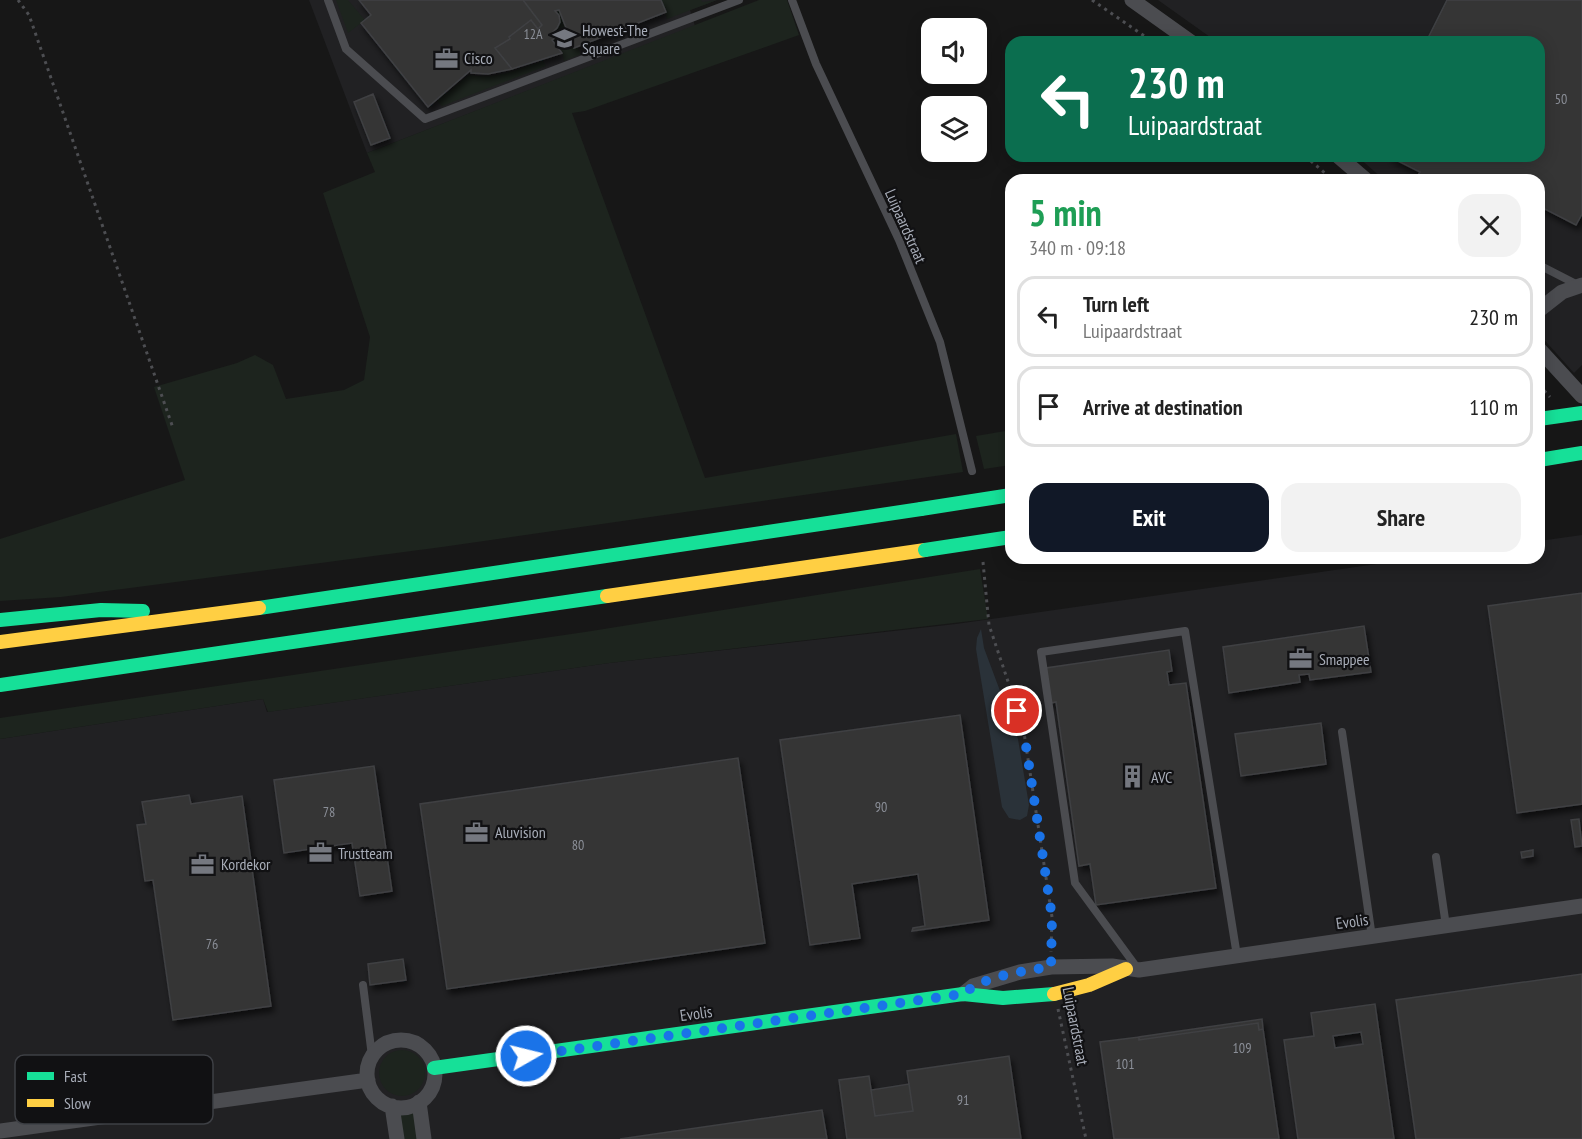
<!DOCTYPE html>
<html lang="en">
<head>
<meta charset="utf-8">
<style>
  body { margin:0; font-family:"PT Sans Narrow",sans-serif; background:#f2f2f2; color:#222; height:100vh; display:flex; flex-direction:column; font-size:22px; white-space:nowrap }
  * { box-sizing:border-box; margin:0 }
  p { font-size:20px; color:#767676 }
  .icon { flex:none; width:33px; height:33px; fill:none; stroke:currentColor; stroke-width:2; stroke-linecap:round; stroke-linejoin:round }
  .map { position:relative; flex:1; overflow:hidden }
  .side { position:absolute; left:1005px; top:174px; width:540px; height:390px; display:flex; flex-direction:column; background:#fff; border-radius:18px; box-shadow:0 3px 15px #0003 }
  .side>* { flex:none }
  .top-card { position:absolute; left:1005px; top:36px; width:540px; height:126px; border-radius:18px; box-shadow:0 3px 15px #0003; background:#0b6e4f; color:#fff; overflow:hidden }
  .controls { position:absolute; left:921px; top:18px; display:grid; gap:12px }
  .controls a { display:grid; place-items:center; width:66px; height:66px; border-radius:12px; background:#fff; box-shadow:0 3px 15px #0003; font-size:30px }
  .pin { position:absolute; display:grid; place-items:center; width:51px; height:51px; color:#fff; margin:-26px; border:3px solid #fff; border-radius:50%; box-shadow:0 2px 6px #0007 }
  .me { position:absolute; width:66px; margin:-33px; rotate:82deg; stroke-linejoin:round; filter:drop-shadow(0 0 4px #0008) }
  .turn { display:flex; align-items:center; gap:21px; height:126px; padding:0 24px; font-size:27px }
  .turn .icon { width:78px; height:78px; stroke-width:2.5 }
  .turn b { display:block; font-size:42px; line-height:51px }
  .round { display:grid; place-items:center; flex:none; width:63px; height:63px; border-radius:18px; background:#f2f2f2 }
  .head { display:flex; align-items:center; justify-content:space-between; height:102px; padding:0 24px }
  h1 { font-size:36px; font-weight:700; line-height:45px; color:#1e9e55 }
  .button { display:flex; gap:12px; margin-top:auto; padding:12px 24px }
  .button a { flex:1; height:69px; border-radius:18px; background:#111827; color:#fff; font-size:24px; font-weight:700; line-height:69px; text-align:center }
  .button a+a { background:#f2f2f2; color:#222 }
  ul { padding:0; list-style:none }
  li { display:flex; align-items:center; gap:18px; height:81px; margin:0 12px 9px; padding:0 12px; border:3px solid #e0e0e0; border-radius:18px }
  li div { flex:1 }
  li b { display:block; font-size:22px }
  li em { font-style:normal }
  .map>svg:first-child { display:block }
</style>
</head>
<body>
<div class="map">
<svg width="1582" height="1139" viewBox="0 0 1582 1139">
  <defs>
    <filter id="shadow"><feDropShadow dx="3" dy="5" stdDeviation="3" flood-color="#0009"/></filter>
  </defs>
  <rect width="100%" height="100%" fill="#171717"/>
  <path fill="#212123" d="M309,0h408l-27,10 5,16 -328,127z
    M1158,0h424v365l-8,8 -35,-39v-154h-155l-27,-24h182v-114h-322z
    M1582,535v604h-1582v-400l263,-40 4,13 342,-49 347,-39 463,-66h120v-17z"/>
  <path fill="#1d241e" d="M336,0h12l17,20 -17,13z
    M661,0h40l1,2 15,-2 -50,19z
    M759,0h28l12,35 -214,76 -13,2 133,365 251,-44 7,38 -521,75 -381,50 -61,4v-62l185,-59 -31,-93 83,-24 18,-8 18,10 13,34 58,-9 20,-10 6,-43 -47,-144 52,-21 -8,-19z
    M559,10l22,44 -17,7 -2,-8 -10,-13 3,-3 -2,-5c8,-6 8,-13 2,-21z
    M543,61l3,5 -104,40 -5,-5 32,-26c26,5 49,-6 74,-14z
    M1011,430v35l-27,4 -8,-33z
    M980,569l8,50 -379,44 -341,49 -5,-13 -263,40v-21l585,-86z
    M379 1073a23 23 0 1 1 46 0a23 23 0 1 1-46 0Z
    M414,1111l4,28h-15l-4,-26z"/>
  <path fill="#2a3239" d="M981,629l3,19 34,91 11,66 -2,11 -7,4 -11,-2 -7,-11 -26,-158 1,-11z"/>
  <path fill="#353536" stroke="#3f4043" stroke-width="1.5" fill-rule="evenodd" filter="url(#shadow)" d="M359,0h164l19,25 -4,4 -7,-9 -22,17 1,2 -15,9 17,21 -24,5 -17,-1v-3l-43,37 -67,-84 10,-8z
    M523,0h138l5,12 -92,36 -15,-38 -4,1 4,4 1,7 -3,6 -4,4 2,6 -3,2 10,13 -50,16 -17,-21 15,-9 -1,-2 22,-17 7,9 4,-4z
    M1447,0h135v214l-6,11 -37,-19v-26h-124l5,-8 -32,-16h151v-114h-113z
    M373,94l17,44 -19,7 -17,-43z
    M1582,593v211l-65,9 -29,-207z
    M1364,626l7,46 -61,8 -1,-6 -10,1 1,7 -71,11 -6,-46z
    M1169,650l3,21 -5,1 2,13 17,-2 30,205 -120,17 -6,-41 -11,2 -23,-164 -5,1 -5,-35z
    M960,715l29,205 -77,11 1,-3 12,-2 -7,-52 -66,10 8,54 -50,7 -30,-205z
    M1321,723l5,41 -85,12 -6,-42z
    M738,758l27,185 -318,46 -27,-185z
    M374,766l18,125 -32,5 -8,-53 -68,10 -10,-73z
    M189,795l2,9 51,-8 29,210 -98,14 -20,-140 -8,1 -8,-56 9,-1 -4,-22z
    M1579,819l3,27 -7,1 -4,-27z
    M1533,850v6l-11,2 -1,-6z
    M403,959l3,21 -36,5 -2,-21z
    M1582,974v165h-166l-20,-139z
    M1375,1004l19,135h-96l-14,-99 30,-4 -3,-23zM1361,1032l2,12 -28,4 -2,-12z
    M1262,1019l1,10 -4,1 -1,-7 -119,17v-3z
    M1258,1023l1,7 4,-1 16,110h-165l-14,-97 39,-5v3z
    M1009,1056l12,83h-174l-8,-59 30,-4 6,40 38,-5 -6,-40z
    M909,1084l4,27 -38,5 -4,-26z
    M822,1110l5,29h-207z"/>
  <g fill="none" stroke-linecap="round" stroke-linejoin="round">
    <path stroke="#4d4e52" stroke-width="3" stroke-dasharray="3 4.5" stroke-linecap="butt" d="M18,0l11,15 144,413
      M1092,0l61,42
      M1305,156l28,24
      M1539,385l11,12
      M983,562l6,63 34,101 29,191 -1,35
      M1058,1009l28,130"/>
    <path stroke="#4b4c50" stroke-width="8" d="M328,0l18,49 79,70 314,-119
      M792,0l24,64 83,176 41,102 32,129
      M1539,265l39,20
      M1342,732l30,205
      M1436,857l10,69
      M1138,969l-63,-86 -34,-231 144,-21 52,325
      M363,985l9,71"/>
    <path stroke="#4b4c50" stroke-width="15" d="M1132,0l59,42
      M1338,156l28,24
      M1539,310l23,-18 20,-7
      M1539,349l43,47
      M963,994l10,-8 47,-14 31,-5 61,-1 27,4 443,-64
      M367 1074a34 34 0 1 1 68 0a34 34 0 1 1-68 0Z
      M419,1102l5,37
      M392,1106l5,33
      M0,1131l368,-51"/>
    <path stroke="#16e098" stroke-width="14" d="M1539,460l43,-7
      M259,608l662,-99
      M0,620l101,-10 42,1
      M0,685l607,-89
      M434,1068l529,-74 40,4 51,-4"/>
    <path stroke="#ffcf43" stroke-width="14" d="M607,596l318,-46
      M0,642l259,-34
      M1054,994l35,-9 37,-16"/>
    <path stroke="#16e098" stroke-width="14" d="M1539,419l43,-6
      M921,509l90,-14
      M925,550l86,-13"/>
  </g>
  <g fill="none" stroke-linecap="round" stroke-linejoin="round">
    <path stroke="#1a73e8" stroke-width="10" stroke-dasharray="0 18" d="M526,1056l437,-62c21,-18 61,-23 88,-27l1,-50 -29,-191 -6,-15"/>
  </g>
  <defs>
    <symbol id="school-bare" viewBox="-9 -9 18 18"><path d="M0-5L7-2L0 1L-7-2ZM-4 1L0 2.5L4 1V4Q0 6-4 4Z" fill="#757880" stroke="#111113" stroke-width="2.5" paint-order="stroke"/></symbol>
    <symbol id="office-bare" viewBox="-9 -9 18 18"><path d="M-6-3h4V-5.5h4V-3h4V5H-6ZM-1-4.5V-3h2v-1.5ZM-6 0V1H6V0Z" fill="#757880" stroke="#111113" stroke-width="2.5" paint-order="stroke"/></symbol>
    <symbol id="building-bare" viewBox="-9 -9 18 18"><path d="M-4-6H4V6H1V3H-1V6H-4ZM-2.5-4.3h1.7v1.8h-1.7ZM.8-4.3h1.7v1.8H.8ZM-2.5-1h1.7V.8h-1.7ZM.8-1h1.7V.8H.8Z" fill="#757880" stroke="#111113" stroke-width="2.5" paint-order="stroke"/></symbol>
  </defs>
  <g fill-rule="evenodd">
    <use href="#school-bare" x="548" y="22" width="33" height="33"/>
    <use href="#office-bare" x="430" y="42" width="33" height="33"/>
    <use href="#office-bare" x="1284" y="642" width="33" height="33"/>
    <use href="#building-bare" x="1116" y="760" width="33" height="33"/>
    <use href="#office-bare" x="460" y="816" width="33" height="33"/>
    <use href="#office-bare" x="304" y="836" width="33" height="33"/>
    <use href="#office-bare" x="186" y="848" width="33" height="33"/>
  </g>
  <g text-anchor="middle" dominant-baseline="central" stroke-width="4.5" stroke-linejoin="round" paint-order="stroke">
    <g font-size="14" fill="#8b8f98">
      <text x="533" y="34">12A</text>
      <text x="1561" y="99">50</text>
      <text x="881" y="807">90</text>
      <text x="329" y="812">78</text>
      <text x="578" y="845">80</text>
      <text x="212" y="944">76</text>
      <text x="1242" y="1048">109</text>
      <text x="1125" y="1064">101</text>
      <text x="963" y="1100">91</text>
    </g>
    <g font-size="16" fill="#a8adb8" stroke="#111113" text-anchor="start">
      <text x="582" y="30">Howest-The<tspan x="582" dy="18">Square</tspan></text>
      <text x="464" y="58">Cisco</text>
      <text x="1319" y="659">Smappee</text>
      <text x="1151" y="777">AVC</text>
      <text x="495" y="832">Aluvision</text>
      <text x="338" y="853">Trustteam</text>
      <text x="221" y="864">Kordekor</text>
    </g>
    <g font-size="16" fill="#a8adb8" stroke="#111113">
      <text transform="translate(906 226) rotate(66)">Luipaardstraat</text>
      <text transform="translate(1352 921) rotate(-8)">Evolis</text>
      <text transform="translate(696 1013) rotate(-8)">Evolis</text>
      <text transform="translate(1076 1026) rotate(79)">Luipaardstraat</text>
    </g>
  </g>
  <rect x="15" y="1055" width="198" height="69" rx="9" fill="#111113" stroke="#3e4045" stroke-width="1.5"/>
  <rect x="27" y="1072" width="27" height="8" fill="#16e098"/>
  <rect x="27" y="1099" width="27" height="8" fill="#ffcf43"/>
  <g font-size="16" fill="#a8adb8">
    <text x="64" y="1082">Fast</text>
    <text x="64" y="1109">Slow</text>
  </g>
</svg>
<div class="controls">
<a><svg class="icon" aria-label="sound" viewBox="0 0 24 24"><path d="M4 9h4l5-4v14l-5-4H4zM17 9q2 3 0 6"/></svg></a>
<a><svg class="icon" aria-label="layers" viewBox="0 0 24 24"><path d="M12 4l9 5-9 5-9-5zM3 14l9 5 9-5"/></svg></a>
</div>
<div class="pin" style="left:1017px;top:711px;background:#d93025"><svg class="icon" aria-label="arrive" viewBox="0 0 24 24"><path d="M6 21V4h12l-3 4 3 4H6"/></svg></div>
<svg class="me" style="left:526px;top:1056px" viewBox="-20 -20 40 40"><circle r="17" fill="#1a73e8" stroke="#fff" stroke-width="3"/><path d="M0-11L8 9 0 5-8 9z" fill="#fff"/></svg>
<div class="top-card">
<div class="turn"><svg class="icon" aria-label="left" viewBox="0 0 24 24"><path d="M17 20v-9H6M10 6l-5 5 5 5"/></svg><div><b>230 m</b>Luipaardstraat</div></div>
</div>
<section class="side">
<div class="head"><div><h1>5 min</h1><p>340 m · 09:18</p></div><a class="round"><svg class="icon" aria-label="close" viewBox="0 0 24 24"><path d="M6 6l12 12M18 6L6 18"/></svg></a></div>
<ul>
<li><svg class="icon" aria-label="left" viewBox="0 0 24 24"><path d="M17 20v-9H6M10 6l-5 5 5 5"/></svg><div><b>Turn left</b><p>Luipaardstraat</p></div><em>230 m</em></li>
<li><svg class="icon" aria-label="arrive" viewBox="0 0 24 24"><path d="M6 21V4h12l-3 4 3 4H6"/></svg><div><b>Arrive at destination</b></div><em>110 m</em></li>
</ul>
<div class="button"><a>Exit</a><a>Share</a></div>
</section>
</div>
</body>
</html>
